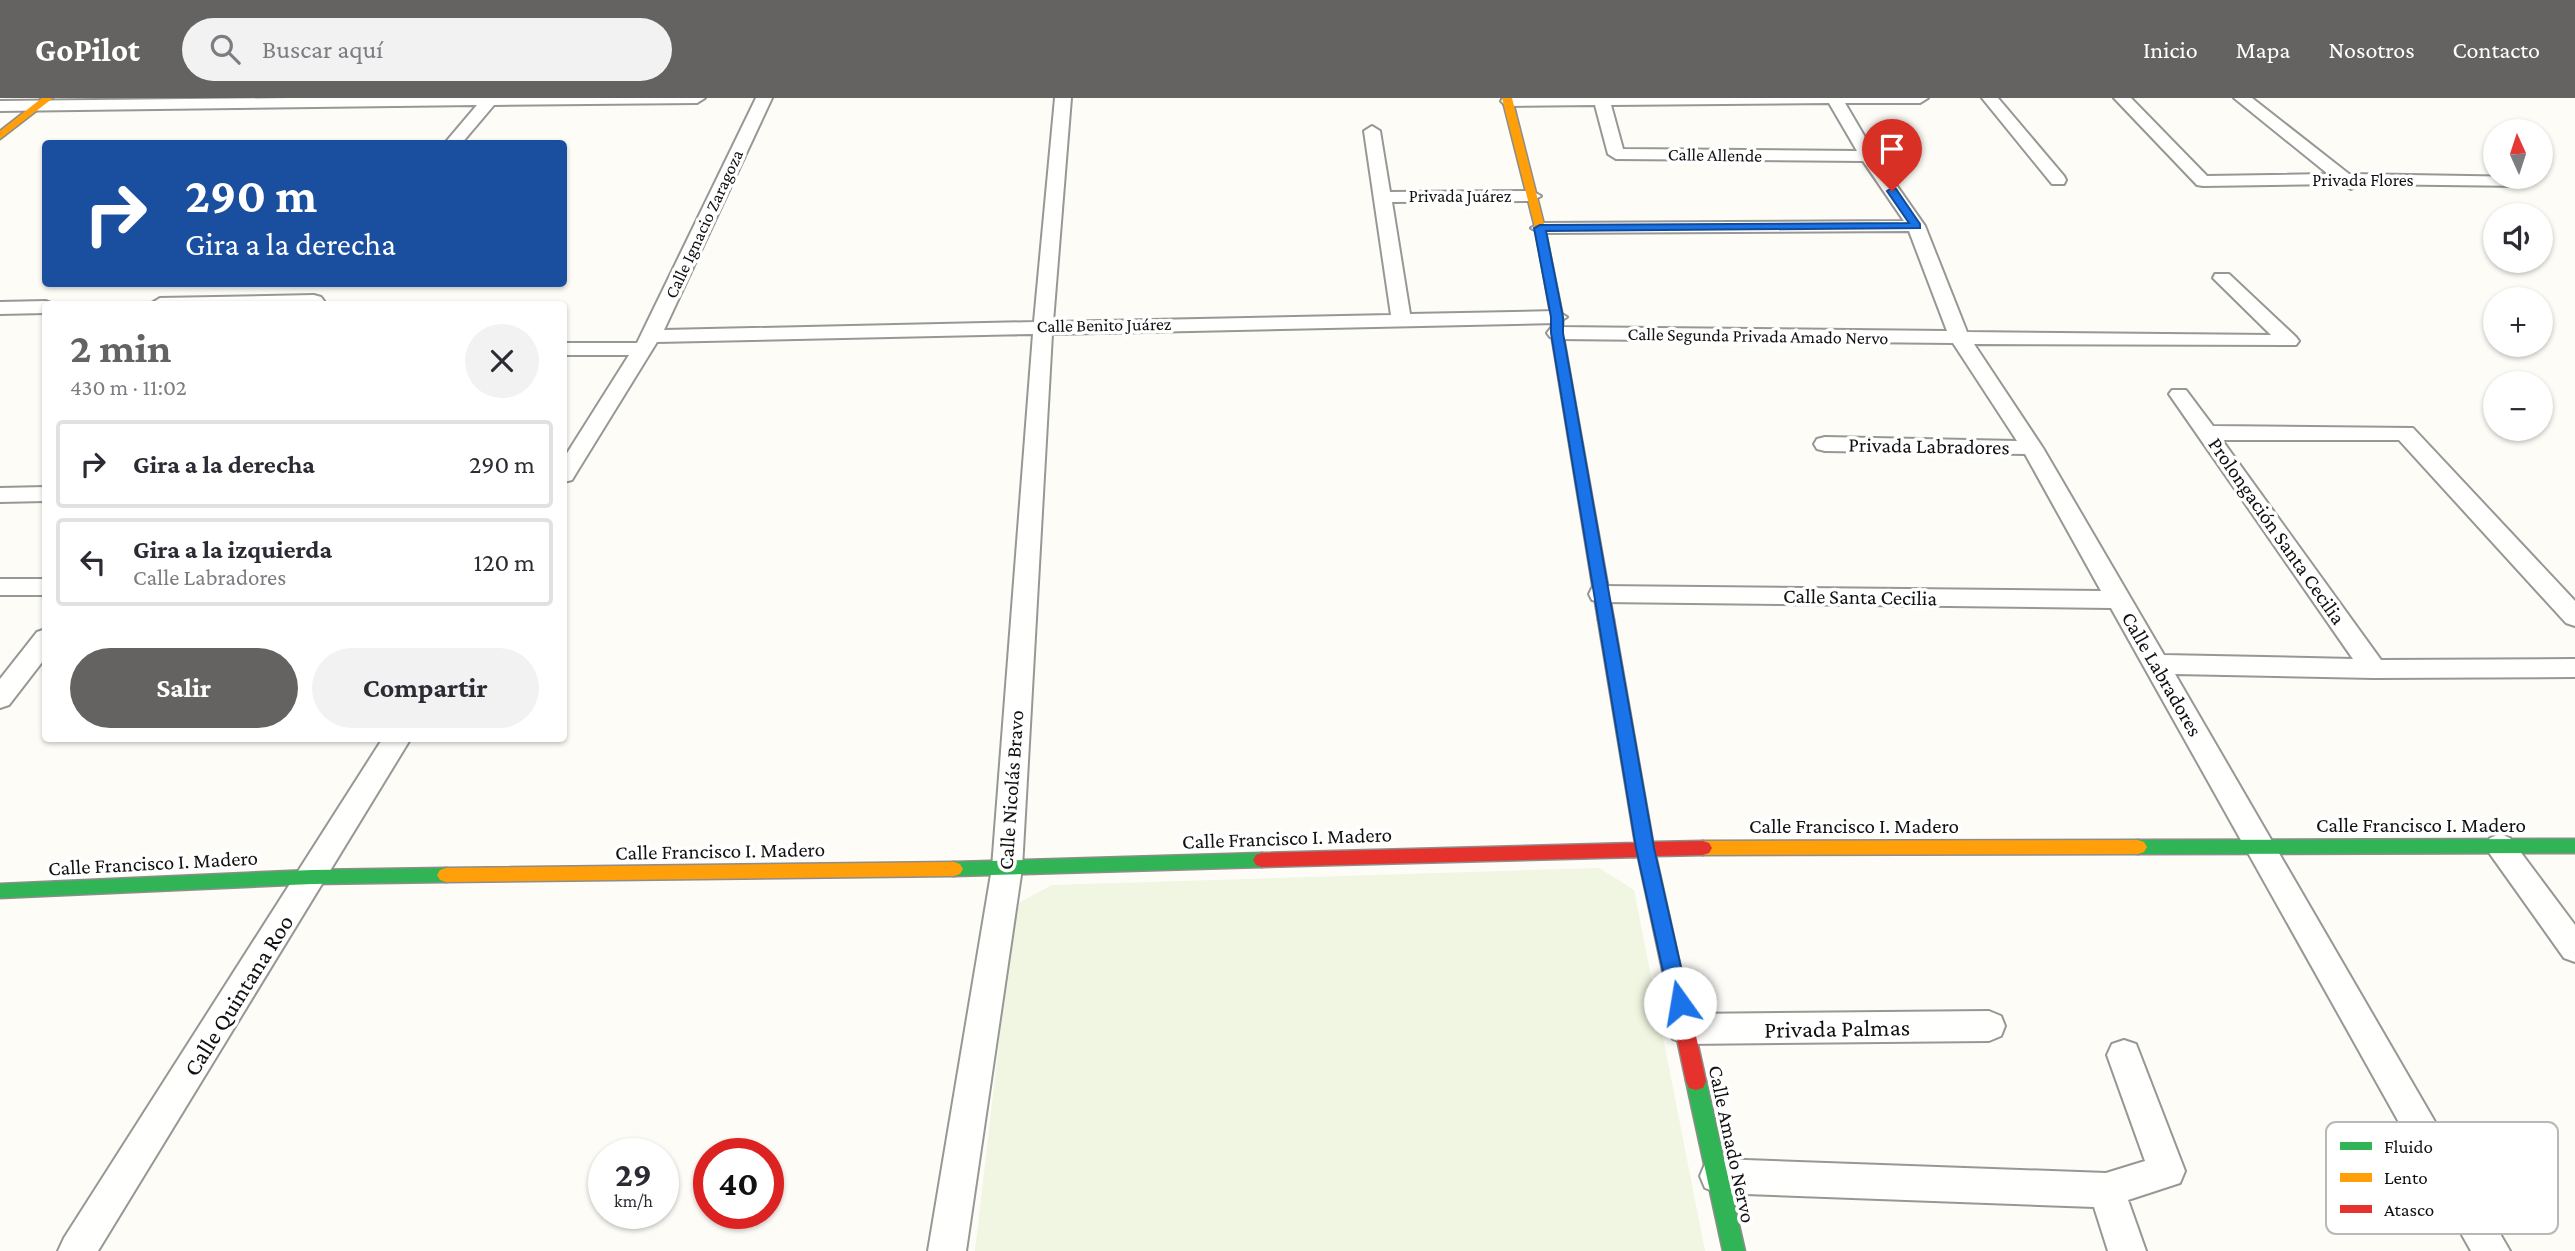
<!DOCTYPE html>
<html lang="es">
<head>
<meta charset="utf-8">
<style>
  body { margin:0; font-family:"Crimson Pro",serif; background:#f2f2f3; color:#2b2b33; height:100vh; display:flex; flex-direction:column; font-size:26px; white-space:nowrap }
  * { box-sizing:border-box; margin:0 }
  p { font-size:23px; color:#7c7c81 }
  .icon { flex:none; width:38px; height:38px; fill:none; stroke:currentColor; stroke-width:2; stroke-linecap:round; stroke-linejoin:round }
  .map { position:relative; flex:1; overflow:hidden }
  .side { position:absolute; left:42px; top:203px; width:525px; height:441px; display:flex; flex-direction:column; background:#fff; border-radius:7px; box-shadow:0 2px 5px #0004 }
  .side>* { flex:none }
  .top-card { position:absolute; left:42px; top:42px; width:525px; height:147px; border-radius:7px; box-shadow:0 2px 5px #0004; background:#1a4fa0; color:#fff; overflow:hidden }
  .needle { width:46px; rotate:357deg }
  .controls { position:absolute; left:2483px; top:21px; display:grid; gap:14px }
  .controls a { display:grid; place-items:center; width:70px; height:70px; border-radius:50%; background:#fff; box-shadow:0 2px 5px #0004; font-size:35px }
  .speed { position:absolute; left:588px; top:1040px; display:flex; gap:14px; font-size:35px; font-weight:700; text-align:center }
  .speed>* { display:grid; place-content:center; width:91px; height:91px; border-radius:50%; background:#fff; box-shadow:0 2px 5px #0004; line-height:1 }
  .speed small { font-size:18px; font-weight:400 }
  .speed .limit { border:10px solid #d22; background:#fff; color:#111 }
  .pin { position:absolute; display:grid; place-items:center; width:60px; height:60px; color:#fff; margin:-72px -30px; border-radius:50% 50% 50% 0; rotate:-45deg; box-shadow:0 0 7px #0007 }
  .pin .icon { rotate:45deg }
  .me { position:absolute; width:77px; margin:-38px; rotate:347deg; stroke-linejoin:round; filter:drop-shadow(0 0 5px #0008) }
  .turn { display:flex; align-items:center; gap:24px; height:147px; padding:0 28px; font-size:32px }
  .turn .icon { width:91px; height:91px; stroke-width:2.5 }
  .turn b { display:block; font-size:49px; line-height:60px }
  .round { display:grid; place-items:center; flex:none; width:74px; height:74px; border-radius:37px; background:#f2f2f3 }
  .summary { display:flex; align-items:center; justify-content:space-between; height:119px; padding:0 28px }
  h1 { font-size:42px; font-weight:700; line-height:52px; color:#646362 }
  .cta { display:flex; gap:14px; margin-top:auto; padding:14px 28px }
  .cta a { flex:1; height:80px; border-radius:42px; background:#646362; color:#fff; font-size:28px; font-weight:700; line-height:80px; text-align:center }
  .cta a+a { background:#f2f2f3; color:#2b2b33 }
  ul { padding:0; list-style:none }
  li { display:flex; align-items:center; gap:21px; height:88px; margin:0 14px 10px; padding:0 14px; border:4px solid #e1e1e2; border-radius:7px }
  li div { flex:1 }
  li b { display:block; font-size:26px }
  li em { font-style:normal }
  header { display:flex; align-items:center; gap:42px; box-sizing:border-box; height:98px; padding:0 35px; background:#646362; color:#fff }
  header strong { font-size:33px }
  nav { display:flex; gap:38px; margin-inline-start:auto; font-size:24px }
  .search { width:490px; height:63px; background:#f2f2f3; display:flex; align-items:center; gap:18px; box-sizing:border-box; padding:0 24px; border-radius:38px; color:#7c7c81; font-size:26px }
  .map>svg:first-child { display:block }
</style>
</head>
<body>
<header>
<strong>GoPilot</strong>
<div class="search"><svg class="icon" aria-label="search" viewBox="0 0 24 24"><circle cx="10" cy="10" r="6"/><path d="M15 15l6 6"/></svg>Buscar aquí</div>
<nav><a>Inicio</a><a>Mapa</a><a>Nosotros</a><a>Contacto</a></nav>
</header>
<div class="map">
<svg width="2575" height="1153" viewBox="0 0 2575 1153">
  <rect width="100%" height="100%" fill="#fdfcf7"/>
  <path fill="#f0f6e1" d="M1599,770l35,22 71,361h-730l40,-346 37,-20z"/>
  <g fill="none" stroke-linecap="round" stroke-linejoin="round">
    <defs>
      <path id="street" d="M291,0h414l-8,5 -203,2 -33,39h-17l33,-39 -477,6v-10z
        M756,0h16l-108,232 370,-8 21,-224h16l-18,224 338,-7 -27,-184 8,-5 8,5 10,61 142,-1 9,5 -9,5 -140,1 18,112 147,-3 10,6 -10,6 -505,11 -30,534 -56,383h-38l64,-383 41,-534 -376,8 -82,133 -3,5 -8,2v-24l65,-103h-65v-12h73z
        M1503,0h425l-8,5h-75l31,53 49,70 42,106 304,3 -58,-57 2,-4h14l67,63 3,4 -3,4 -322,-1 69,104 121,207 189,4 -184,-265 3,-4h14l27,36 200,2 162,173v25l-9,-3 -167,-183h-177l159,220 194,-1v18l-201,1 -199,-4 335,577h-39l-360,-643 -510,-6 -9,-2 -3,-6 3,-6 9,-2 500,5 -76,-137 -200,-3 -8,-2 -3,-5 3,-5 8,-2 192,4 -64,-98 -396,-4 -7,-2 -3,-4 3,-4 7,-2 390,4 -38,-100 -369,2 -9,-5 9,-5 364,-2 -41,-60 -247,-2 -8,-5 -13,-49 -86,1 -5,-2 -3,-3zM1829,5l28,48 -234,-2 -12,-44z
        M1982,0h16l66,78 2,4 -2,4h-12z
        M2114,0h17l76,78 121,-2 -94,-76h18l97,76 178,3 6,4 -9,5 -165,-2 -8,5 -10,-5 -138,2 -6,-1z
        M314,197l7,2 3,4 -3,3h-171l10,-6z
        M46,203l8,3h-8v9l-46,1v-12z
        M46,389v14l-46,1v-14z
        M0,481h46v16h-46z
        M46,531v28l-37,48 -9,3v-29l37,-47z
        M383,640h28l-313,513h-40l6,-13z
        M2500,736l10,4 65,87v37l-11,-4 -74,-104 -5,-8 5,-8z
        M1989,913l12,5 4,10 -4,10 -12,5 -304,3 -12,-5 -4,-10 4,-10 12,-5z
        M2124,942l12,4 49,127 -5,12 -52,17 18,51h-38l-14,-44 -376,-14 -13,-5 -5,-12 5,-12 13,-5 388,14 39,-12 -38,-106 5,-11z"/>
      <path id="fast" d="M2575,741v14l-437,1 -6,-2 -3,-5 3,-5 6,-2z
        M1262,755l6,2 3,5 -3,5 -6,2 -308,9 -6,-2 -3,-5 3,-5 6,-2z
        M446,770l6,2 3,5 -3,5 -6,2 -134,2 -312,14v-14l312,-14z
        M1696,974l7,2 3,7 39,170h-22l-37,-170 3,-7z"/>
      <path id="slow" d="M42,0h11l-53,41v-8z
        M1502,0h10l33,130 18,89v16l51,287 -8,5 -8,-5 -47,-287v-16l-16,-89z
        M2138,742l6,2 3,5 -3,5 -6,2 -435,1 -6,-2 -3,-5 3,-5 6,-2z
        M954,764l6,2 3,5 -3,5 -6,2 -508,6 -6,-2 -3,-5 3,-5 6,-2z"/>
      <path id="jam" d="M1606,517l8,5 39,222 50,-1 6,2 3,5 -3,5 -6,2 -47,1 50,225 -3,7 -7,2 -7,-2 -3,-7 -48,-224 -376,10 -6,-2 -3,-5 3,-5 6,-2 373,-10 -37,-223z"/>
    </defs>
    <use href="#street" stroke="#979795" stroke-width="4"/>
    <use href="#fast" stroke="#8e8d8b" stroke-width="3"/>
    <use href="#slow" stroke="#8e8d8b" stroke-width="3"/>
    <use href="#jam" stroke="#8e8d8b" stroke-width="3"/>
    <use href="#street" fill="#fffffe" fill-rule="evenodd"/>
    <use href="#fast" fill="#30b455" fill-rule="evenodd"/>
    <use href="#slow" fill="#ff9f0a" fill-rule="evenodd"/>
    <use href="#jam" fill="#e5322d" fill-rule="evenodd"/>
  </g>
  <path fill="#1a73e8" stroke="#114b97" stroke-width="2" d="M1892,90l4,1 24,35v4l-374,3 17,86v16l91,515 35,155 -2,7 -7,2 -7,-2 -3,-7 -34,-155 -85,-515v-16l-17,-89 6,-3 369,-2 -22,-32z"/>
  <g text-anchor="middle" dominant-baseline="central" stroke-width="7" stroke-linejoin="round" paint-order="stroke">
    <g font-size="18" fill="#111" stroke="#fff">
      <text transform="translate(1715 57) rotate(1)">Calle Allende</text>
      <text x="2363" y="82">Privada Flores</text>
      <text x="1460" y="98">Privada Juárez</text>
      <text transform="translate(704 126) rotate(-65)">Calle Ignacio Zaragoza</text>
      <text transform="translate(1104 227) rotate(-1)">Calle Benito Juárez</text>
      <text transform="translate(1758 238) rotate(1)">Calle Segunda Privada Amado Nervo</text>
    </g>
    <g font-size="21" fill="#111" stroke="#fff">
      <text transform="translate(1929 348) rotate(1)">Privada Labradores</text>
      <text transform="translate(2277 433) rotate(55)">Prolongación Santa Cecilia</text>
      <text transform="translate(1860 499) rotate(1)">Calle Santa Cecilia</text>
      <text transform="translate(2162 576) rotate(60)">Calle Labradores</text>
      <text transform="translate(1011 692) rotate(-86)">Calle Nicolás Bravo</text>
      <text x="2421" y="727">Calle Francisco I. Madero</text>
      <text x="1854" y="728">Calle Francisco I. Madero</text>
      <text transform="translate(1287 740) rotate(-2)">Calle Francisco I. Madero</text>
      <text transform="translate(720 753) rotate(-1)">Calle Francisco I. Madero</text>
      <text transform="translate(153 765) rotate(-3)">Calle Francisco I. Madero</text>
      <text transform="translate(1732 1046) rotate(78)">Calle Amado Nervo</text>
    </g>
    <g font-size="24" fill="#111" stroke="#fff">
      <text transform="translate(238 897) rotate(-58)">Calle Quintana Roo</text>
      <text transform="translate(1837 930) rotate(-1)">Privada Palmas</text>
    </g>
  </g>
  <rect x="2326" y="1024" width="232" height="112" rx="10" fill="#fff" stroke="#b8b8b8" stroke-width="2"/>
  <rect x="2340" y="1044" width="32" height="8" fill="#30b455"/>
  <rect x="2340" y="1075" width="32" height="9" fill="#ff9f0a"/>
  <rect x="2340" y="1107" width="32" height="8" fill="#e5322d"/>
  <g font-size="19" fill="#111">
    <text x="2384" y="1055">Fluido</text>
    <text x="2384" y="1086">Lento</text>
    <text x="2384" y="1118">Atasco</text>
  </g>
</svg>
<div class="controls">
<a><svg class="needle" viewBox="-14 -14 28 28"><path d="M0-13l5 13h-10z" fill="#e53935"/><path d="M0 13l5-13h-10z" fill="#7c7c81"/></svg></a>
<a><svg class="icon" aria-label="sound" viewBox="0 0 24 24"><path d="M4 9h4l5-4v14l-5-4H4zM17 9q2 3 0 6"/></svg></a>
<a>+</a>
<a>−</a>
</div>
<div class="speed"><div>29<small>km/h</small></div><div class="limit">40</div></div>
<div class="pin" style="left:1892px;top:93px;background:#d93025"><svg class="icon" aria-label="arrive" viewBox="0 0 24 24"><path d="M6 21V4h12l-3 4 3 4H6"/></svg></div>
<svg class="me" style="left:1680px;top:905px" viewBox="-20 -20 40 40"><circle r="19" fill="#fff"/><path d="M0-13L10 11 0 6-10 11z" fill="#1a73e8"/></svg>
<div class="top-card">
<div class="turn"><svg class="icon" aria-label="right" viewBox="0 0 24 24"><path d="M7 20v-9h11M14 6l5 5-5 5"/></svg><div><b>290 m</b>Gira a la derecha</div></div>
</div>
<section class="side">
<div class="summary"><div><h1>2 min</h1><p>430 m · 11:02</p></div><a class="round"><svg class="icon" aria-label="close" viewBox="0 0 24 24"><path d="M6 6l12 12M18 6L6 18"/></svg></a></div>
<ul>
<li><svg class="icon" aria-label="right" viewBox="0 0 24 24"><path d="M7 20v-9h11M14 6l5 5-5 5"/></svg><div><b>Gira a la derecha</b></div><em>290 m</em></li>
<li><svg class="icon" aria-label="left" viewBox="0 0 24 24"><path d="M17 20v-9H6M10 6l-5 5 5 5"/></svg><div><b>Gira a la izquierda</b><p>Calle Labradores</p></div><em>120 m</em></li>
</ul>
<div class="cta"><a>Salir</a><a>Compartir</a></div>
</section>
</div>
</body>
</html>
